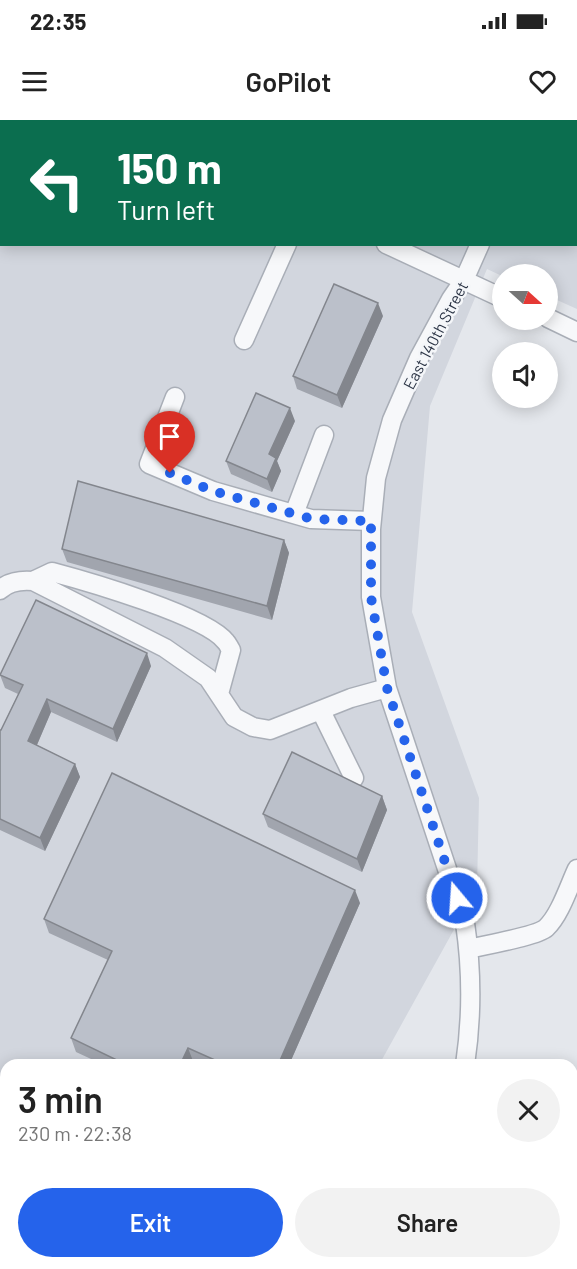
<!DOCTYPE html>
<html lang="en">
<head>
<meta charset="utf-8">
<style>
  body { margin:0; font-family:Barlow,sans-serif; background:#f2f2f2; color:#222; height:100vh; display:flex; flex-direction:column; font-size:22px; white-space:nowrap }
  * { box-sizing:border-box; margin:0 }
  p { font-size:20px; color:#767676 }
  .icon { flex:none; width:33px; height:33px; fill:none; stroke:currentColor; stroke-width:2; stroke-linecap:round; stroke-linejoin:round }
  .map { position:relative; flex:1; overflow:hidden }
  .side { position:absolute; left:0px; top:939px; width:578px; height:210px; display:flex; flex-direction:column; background:#fff; border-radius:18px 18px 0 0; box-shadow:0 3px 15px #0003 }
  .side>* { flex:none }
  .banner { position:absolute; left:0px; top:0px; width:578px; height:126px; box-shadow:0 3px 15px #0003; background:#0b6e4f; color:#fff; overflow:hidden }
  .needle { width:39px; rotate:111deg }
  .buttons { position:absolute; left:492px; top:144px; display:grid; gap:12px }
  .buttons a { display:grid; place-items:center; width:66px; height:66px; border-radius:50%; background:#fff; box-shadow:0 3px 15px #0003; font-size:30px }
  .pin { position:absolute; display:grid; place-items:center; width:51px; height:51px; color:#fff; margin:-62px -26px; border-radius:50% 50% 50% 0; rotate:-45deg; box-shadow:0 0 6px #0007 }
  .pin .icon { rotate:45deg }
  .me { position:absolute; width:66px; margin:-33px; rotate:342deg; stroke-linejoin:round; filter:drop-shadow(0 0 4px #0008) }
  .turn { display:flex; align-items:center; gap:21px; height:126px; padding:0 18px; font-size:27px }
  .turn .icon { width:78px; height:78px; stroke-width:2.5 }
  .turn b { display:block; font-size:42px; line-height:51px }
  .round { display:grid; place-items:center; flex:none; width:63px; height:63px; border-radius:32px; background:#f2f2f2 }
  .summary { display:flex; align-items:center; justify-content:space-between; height:102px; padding:0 18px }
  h1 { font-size:36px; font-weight:600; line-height:45px }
  .cta { display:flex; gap:12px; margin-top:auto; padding:12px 18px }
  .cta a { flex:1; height:69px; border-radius:36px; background:#2563eb; color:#fff; font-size:24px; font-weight:600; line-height:69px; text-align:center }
  .cta a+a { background:#f2f2f2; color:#222 }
  .status { display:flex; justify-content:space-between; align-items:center; height:42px; padding:0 30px; background:#fff; direction:ltr }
  .status svg { height:16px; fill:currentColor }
  header { display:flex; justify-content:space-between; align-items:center; height:78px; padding:0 18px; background:#fff; font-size:27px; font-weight:600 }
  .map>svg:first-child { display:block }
</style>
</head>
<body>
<div class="status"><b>22:35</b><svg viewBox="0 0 49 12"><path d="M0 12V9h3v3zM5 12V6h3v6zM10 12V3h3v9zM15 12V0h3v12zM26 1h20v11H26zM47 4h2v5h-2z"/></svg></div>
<header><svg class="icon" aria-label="menu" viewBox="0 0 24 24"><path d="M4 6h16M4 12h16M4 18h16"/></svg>GoPilot<svg class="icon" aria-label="heart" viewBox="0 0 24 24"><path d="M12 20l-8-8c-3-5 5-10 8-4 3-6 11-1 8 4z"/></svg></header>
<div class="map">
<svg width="577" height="1149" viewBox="0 0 577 1149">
  <rect width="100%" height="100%" fill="#e4e7ec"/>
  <path fill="#d2d6de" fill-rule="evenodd" d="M0,0h577v189l-29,-13v-22l-46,2 -15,-7 -57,137 -18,206 67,186 -2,90 -98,177h-373v198h269l-2,6h-273zM2,2h574v122h-574z"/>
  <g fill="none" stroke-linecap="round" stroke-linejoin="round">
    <defs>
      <path id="minor" d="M113,0l3,2
        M12,2v-2
        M537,2v-2
        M0,26l2,-3
        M386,124l116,54
        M548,198l29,14
        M244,220l43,-96
        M175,277l-26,67 64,27 98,28 60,2
        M294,394l30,-79
        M33,461l19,-9c34,9 155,44 174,70 2,2 3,5 5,8l-12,44
        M0,470c9,-9 21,-10 33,-9l132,67 43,30 26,39 19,10 17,3 81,-32 36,-10
        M321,591l33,67
        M469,829c16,-4 68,-13 77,-21 14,-13 23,-42 31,-59
        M465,945c7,-47 7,-95 0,-142l-78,-235 -16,-91v-68l5,-51 16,-58 27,-62 32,-59 13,-19 16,-36
        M217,1143l1,6
        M397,1143l6,6
        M9,1145l9,4"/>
    </defs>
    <use href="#minor" stroke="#a9aeb7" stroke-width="21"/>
    <use href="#minor" stroke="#f7f8fa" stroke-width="18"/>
  </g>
  <path fill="#a1a5ae" d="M383,196l-41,92 -45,-19 -4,-13z
    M295,301l-18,40 4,10 -9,21 -41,-18 -5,-13z
    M284,420l5,13 -17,67 -205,-58 -5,-13z
    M151,546l-34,76 -66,-30 -14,33 38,19 5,13 -35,74 -45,-21v-100h1l17,-36 -13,-6 -5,-13z
    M382,676l5,14 -25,62 -94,-45 -5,-13z
    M360,783l-71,162h-88l-8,-4 -2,4h-87l-28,-13 -5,-14 37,-78 -59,-27 -5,-14z
    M0,991l6,3v88l-6,-3z"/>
  <path fill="#83868d" d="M378,183l5,13 -41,92 -5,-13z
    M290,288l5,13 -18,40 4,10 -9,21 -5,-13 2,-25z
    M284,420l5,13 -17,67 -5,-14z
    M147,533l4,13 -34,76 -4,-13z
    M47,579l4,13 -18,42 -5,-13z
    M75,644l5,13 -35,74 -5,-13z
    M382,676l5,14 -25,62 -5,-13z
    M355,770l5,13 -71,162h-11z
    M188,928l5,13 -2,4h-11z"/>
  <path fill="#bbc0ca" stroke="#83868d" stroke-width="1.5" d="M334,164l44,19 -41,92 -44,-19z
    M256,273l34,15 -21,46 7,4 -9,21 -41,-18z
    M78,361l206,59 -17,66 -205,-57z
    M36,480l111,53 -34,76 -66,-30 -19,42 47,23 -35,74 -40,-19v-89h1l22,-45 -23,-10z
    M292,632l90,44 -25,63 -94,-45z
    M112,653l243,117 -77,175h-4l-7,-3 -1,3h-40l-38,-17 -8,17h-53l-56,-27 41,-87 -68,-32z
    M0,991l6,3v76l-6,-2z"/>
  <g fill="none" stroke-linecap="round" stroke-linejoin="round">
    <path stroke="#2563eb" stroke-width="10" stroke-dasharray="0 18" d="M170,353l43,18 99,28 59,2v76l16,91 70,210"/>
  </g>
  <g text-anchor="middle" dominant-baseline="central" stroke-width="5" stroke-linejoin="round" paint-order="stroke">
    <g font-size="16" fill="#2b3445" stroke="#f4f6f9">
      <text transform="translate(435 215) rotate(-62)">East 140th Street</text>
    </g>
  </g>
</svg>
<div class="buttons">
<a><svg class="needle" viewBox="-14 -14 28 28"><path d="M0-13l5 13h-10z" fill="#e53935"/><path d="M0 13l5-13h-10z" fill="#767676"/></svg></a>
<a><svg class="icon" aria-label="sound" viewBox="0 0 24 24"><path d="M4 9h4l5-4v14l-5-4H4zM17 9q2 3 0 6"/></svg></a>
</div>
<div class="pin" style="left:170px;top:353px;background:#d93025"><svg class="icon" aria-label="arrive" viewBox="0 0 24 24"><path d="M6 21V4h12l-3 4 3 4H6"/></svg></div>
<svg class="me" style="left:457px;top:778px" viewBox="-20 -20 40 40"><circle r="17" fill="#2563eb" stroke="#fff" stroke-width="3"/><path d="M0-11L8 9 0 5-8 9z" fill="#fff"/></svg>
<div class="banner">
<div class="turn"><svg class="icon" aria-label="left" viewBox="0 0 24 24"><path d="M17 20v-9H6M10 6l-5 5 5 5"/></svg><div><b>150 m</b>Turn left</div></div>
</div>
<section class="side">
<div class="summary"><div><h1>3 min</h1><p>230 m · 22:38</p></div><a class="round"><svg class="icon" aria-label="close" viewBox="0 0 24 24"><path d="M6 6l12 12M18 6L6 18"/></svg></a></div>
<div class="cta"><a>Exit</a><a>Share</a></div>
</section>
</div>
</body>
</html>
